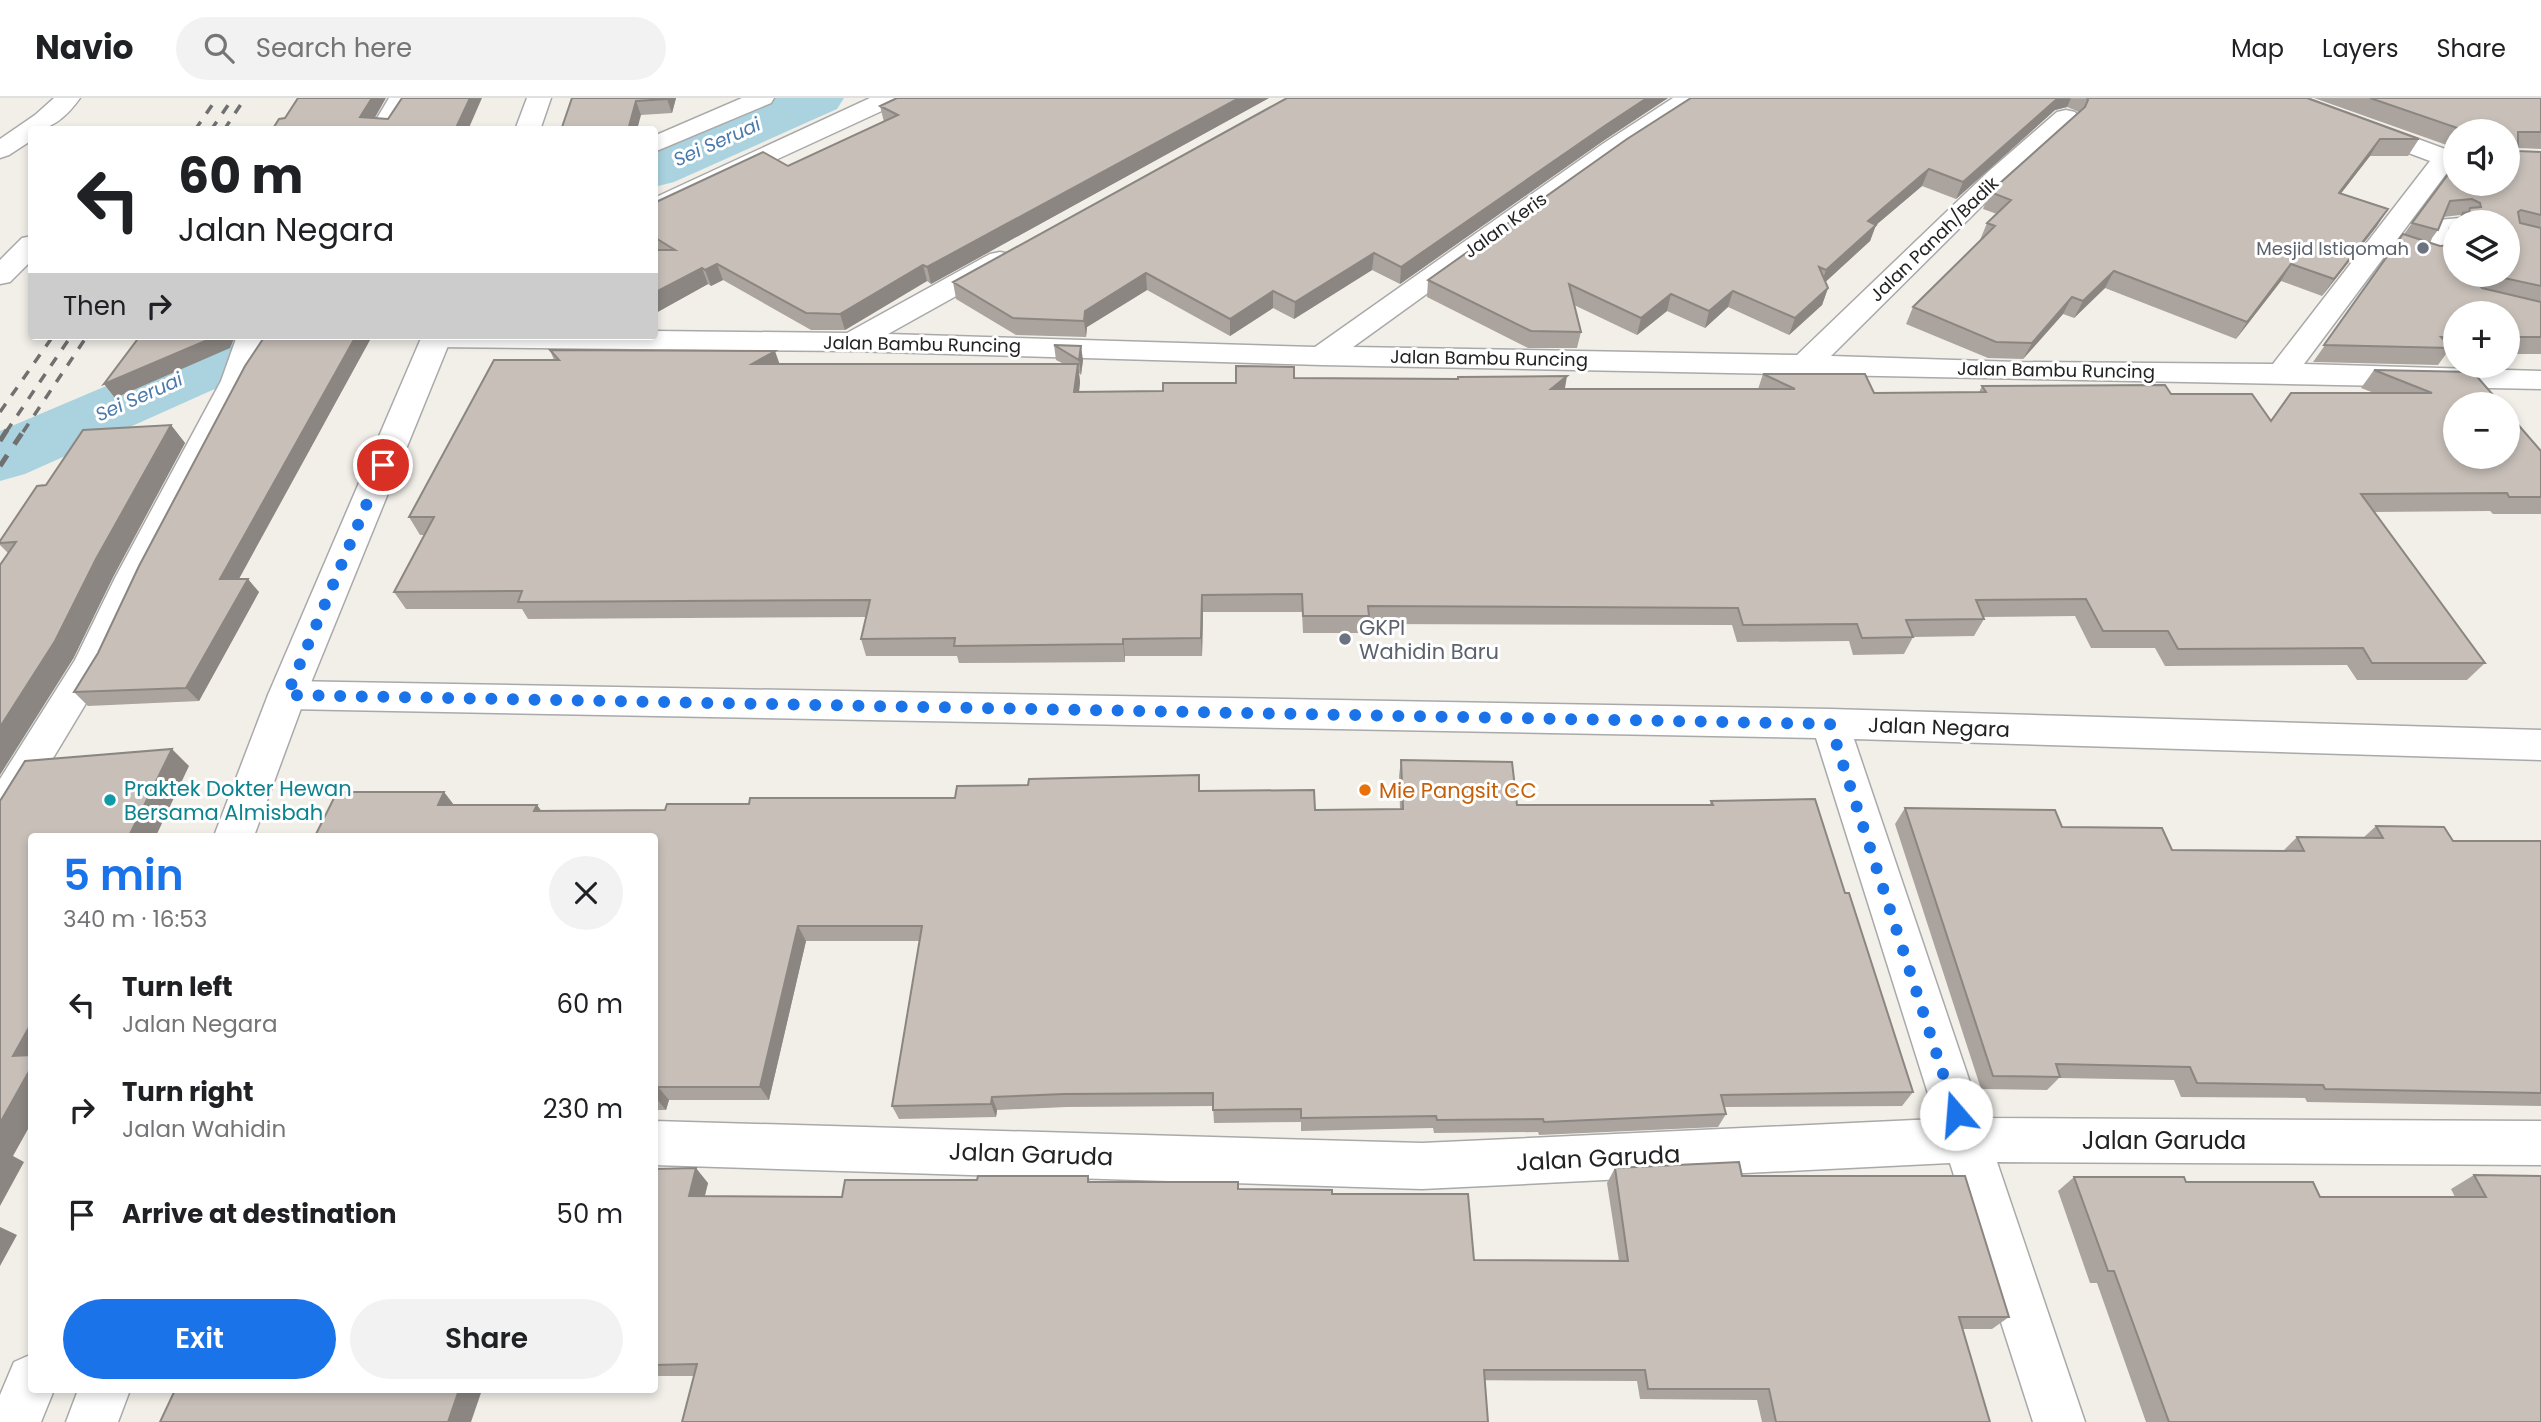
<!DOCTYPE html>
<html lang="en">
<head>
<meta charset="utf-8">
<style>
  body { margin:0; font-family:Poppins,sans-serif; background:#f2f2f2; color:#202124; height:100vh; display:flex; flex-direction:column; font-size:26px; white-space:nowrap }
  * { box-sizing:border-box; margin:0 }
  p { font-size:23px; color:#757577 }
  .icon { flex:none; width:38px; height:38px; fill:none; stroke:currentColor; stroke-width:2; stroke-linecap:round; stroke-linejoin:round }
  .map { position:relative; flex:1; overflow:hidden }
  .panel { position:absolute; left:28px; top:735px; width:630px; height:560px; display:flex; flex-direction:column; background:#fff; border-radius:7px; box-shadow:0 4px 10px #0003 }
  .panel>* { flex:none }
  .hud { position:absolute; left:28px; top:28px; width:630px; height:214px; border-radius:7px; box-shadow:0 4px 10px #0003; background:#fff; color:#202124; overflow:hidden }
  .fabs { position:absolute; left:2443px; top:21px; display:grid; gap:14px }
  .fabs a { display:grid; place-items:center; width:77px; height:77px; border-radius:50%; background:#fff; box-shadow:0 4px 10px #0003; font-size:35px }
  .pin { position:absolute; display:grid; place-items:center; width:60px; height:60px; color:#fff; margin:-30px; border:4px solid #fff; border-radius:50%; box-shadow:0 2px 7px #0007 }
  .me { position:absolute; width:77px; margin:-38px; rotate:342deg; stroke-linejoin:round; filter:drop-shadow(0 0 5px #0008) }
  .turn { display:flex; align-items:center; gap:24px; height:147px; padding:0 35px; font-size:32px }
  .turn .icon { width:91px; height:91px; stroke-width:2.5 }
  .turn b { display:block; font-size:49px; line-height:60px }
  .then { display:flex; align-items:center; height:66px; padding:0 35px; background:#0003; gap:14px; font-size:26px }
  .round { display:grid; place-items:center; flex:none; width:74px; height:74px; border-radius:37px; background:#f2f2f2 }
  .summary { display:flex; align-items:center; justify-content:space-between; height:119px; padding:0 35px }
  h1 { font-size:42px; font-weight:600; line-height:52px; color:#1a73e8 }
  .primary-button { display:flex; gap:14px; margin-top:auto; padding:14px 35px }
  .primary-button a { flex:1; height:80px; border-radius:42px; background:#1a73e8; color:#fff; font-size:28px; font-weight:600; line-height:80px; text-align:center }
  .primary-button a+a { background:#f2f2f2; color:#202124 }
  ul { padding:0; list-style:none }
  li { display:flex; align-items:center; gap:21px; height:105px; padding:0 35px }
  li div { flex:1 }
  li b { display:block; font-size:26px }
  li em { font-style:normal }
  header { display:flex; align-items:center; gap:42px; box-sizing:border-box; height:98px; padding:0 35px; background:#fff; border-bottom:2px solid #e0e0e0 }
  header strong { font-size:33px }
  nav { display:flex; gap:38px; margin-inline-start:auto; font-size:24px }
  .search { width:490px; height:63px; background:#f2f2f2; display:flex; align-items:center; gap:18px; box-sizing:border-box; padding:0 24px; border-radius:38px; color:#757577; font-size:26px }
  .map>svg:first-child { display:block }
</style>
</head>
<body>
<header>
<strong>Navio</strong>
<div class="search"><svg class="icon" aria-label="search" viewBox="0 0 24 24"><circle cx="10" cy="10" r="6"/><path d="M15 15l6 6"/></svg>Search here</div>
<nav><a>Map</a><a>Layers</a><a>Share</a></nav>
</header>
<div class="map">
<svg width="2541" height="1324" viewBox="0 0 2541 1324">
  <rect width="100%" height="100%" fill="#f2efe9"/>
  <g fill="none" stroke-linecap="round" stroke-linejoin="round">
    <path fill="#aad3df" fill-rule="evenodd" d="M773,0h71l-7,11 -163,73 -20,5v-38z
      M224,238h87l-9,14 -277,124 -25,7v-50z"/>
    <defs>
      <path id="service" d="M2460,120l7,4h-12v5h-6l-10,33h-10l-51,-16 -2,-3 7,-4 45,13 10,-30z"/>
      <path id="minor" d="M54,0h26c-12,17 -28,32 -48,32v10l-23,15 -9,3v-19l35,-24z
        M389,0h24l-18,32h-25z
        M742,0h32l-3,5 -117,49v-16z
        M870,0h32l-3,5 -245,113v-18z
        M1673,0h29l-3,5 -77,50 -269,194 444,8 192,-184 68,-59 9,-2 9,2 3,5 -3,5 -68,59 -176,175 186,6 256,2 157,-203 -155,-58 -3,-5h34l142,52h7v16h-3l-148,198 237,7v18l-1219,-24 -470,-14 -416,-4 -10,-3 -5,-6 233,-2v-5l193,2 143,-79 10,-2 10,2 4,6 -4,6 -122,68 427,13 289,-204z
        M32,138v24l-22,22 -10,2v-24l22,-22z
        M237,238h30l-16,45 -102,197 -40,87 -95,158 -14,5v-49l75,-119 40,-82 106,-197z
        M287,583l1543,28 711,21v30l-687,-21 128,379 559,3v44l-544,-3 88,260h-52l-83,-259 -528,26 -768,-24v-44l768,22 514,-24 -120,-381 -1529,-29 -13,-4 -6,-10 6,-10z"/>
      <path id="tertiary" d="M527,0h24l-11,32h-25z
        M422,238h30l-146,359 -52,141h-40l54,-141z
        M32,1256v36h22l-13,32h-41v-27l14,-33z
        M78,1292h52l-12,32h-52z"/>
    </defs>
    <use href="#service" stroke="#a9a9a9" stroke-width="3"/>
    <use href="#minor" stroke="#a9a9a9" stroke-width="3"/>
    <use href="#tertiary" stroke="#a9a9a9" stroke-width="3"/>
    <use href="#service" fill="#fff" fill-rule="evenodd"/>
    <use href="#minor" fill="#fff" fill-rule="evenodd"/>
    <use href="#tertiary" fill="#fff" fill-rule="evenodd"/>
    <path stroke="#707070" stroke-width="3.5" stroke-dasharray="10 10" stroke-linecap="butt" d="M195,32l22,-32
      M211,32l22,-32
      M224,32l21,-32
      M0,314l53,-76
      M6,334l65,-96
      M23,334l64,-96"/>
    <path stroke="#707070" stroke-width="5" stroke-dasharray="13 13" stroke-linecap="butt" d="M0,343l7,-11
      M0,368l24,-36"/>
  </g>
  <path fill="#aba49e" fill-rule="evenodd" d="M572,0h104l-4,15 -31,2z
    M897,0h372l-338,186 -4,-3 -82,49h-34l-88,-50 -12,6 -3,-2 -54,30v-64h2l-2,-1v-46l134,-37 96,-44 -4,-16z
    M1287,0h381l-65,43 -203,143 -28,-14 -78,49 -21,-11 -43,28 -83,-46 -60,37 -1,10 -70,-2 -60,-36 -3,-17z
    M1691,0h616l112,41 -11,17h-38l-29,37 36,33 -55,70 -41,-15 -45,58 -131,-51 -31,30 -11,-4 -40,45 -35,-1 -82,-34 7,-17 68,-67h-1l7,-17 10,-9 -14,-5 7,-17 89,-79 -2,-2 -10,-4 -12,3 -99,89 -34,-13 -46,39 -6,16 -45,41 3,6 -6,17 -33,30 -61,-28 -23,21 -38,-17 -30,24 -63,-30 7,27 -4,16h-49l-101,-51 1,-17z
    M2314,0h227v51l-23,-1v3l23,1v202h-33v-41h-53v41h-9l-8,11 -125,-3 99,-139 96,-92h-53v17zM2460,117l1,1 -5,6h52l-53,53v-51l-4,6 -5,16h-6l-11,-4 9,-12 5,-13z
    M371,240l-132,241 20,13 -60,109 -111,5 -14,-14 24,-39z
    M1054,247l29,15 -2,15 -2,-2 1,9 -1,10 84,-1 73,-8 58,-5 163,1 1,-2 107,12h193l5,-15 111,19 105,-1 3,-6 189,8 100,27 103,-28 -13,-5 13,-18 99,2 68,79v63h-48l-3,-3 -116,1 111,151 -18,17h-110l-10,-15 -182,1 -10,-18h-64l-16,-32 -92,1 1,2 -10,17 -61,1 -9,17 -51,1 -4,-14 -112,1 -5,-17 -364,-1 -1,9h-64l-1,-21h-99l-1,44h-77v6l-166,1 -2,-7h-91l-5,-17 5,-22 -338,2 -6,-10h-116l-12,-17 31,-57h-5l-11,-18 145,-157 -4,-10 229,14h285l-8,-4z
    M171,327l14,18 -72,134 -40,82 -65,-106 -8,-8v-4l46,-56z
    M1401,662l116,45h193l1,-4 134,92 68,199 -11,14 -178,1 2,7 -8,13 -179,8 -1,-3 -104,1 -1,-5 -132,3v-9l-87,1 -1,-17 -146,1 -70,3 -1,7 -97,2 -7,-13 28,-165h-114l-37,159h-100l-3,10h-12v-274h-339l129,-44 10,13h83l4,6 124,-1 84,-6 451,-13 115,19 85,-1 -1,-33z
    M1905,710l157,19 110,23 111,1 14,-14 66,1 13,-12 77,15h88v265l-234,-4 -2,-4 -124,-1 -7,-17 -115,-2 -12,12 -66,-1 -86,-265z
    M1615,1070l127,8 267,141 -17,12h-29l27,93h-228l-5,-22 -117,-1 -3,-18 -943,-5h-40v-207l54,14 -3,13 137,1 135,-17 111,-4 2,6 242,12 142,66 145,1 -12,-78z
    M2474,1077l67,1v246h-395l-49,-139h-7l-32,-92 16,-14 112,5 134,15h135l-4,-8z"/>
  <path fill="#8b8681" d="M372,0h14l-18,32 -8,-13z
    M470,0h12l-14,32h-13z
    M668,0h8l-4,15 -5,-14z
    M1239,0h30l-338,186 -4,-17z
    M1647,0h21l-65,43 -203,143 1,-17 205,-142z
    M2058,0h13l-4,9 -12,3 -99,89 7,-17z
    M636,3l5,14 -4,15h-9z
    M2380,41l-10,17 -41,53 10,-16z
    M1929,71l-7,17 -46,39 -6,16 -50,46 6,-17 42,-49z
    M2388,111l-11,17 -55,70 12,-17z
    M1374,155l-2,17 -78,49 1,-17z
    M717,166l6,16 -12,6 -6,-16z
    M2291,166l-10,17 -45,58 11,-17z
    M923,167l4,16 -82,49 -5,-16z
    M702,170l6,16 -54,30v-21z
    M2114,173l-9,17 -31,30 9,-17z
    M1146,175l1,17 -60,37 -1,10 -2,-16 1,-10z
    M2490,177l-13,16 -8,3 13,-17z
    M1828,190l-6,17 -33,30 6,-17z
    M1273,193v17l-43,28v-17z
    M1733,193l-5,16 -23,21 4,-17z
    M1671,196l-4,17 -30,24 4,-17z
    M2072,199l-9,17 -40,45 9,-16z
    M217,238h18l-5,12 -115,50 -11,-14z
    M356,238h14l1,2 -140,255 -11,-14z
    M1081,248l2,14 -2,15 -2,-15z
    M775,253l6,17 -29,-4z
    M1078,266l2,18 -3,27 -3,-17z
    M1567,278l-3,18 -13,-5z
    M171,327l14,18 -72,134 -40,82 -73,116v-48l96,-168z
    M248,481l11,13 -60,109 -13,-13z
    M1202,497l1,17 -1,44 -1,-18z
    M1123,541l2,17v6l-2,-18z
    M172,651l17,17 -33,70h-27z
    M444,694l12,16 -18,-3z
    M537,707l11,15 -14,-9z
    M798,828l8,15 -37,159 -9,-13z
    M32,924v100l-19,34 11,6 -24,44v-83l13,-67z
    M658,989l11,13 -3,10 -11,-13z
    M992,999l5,13 -1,7 -5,-13z
    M696,1070l12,15 -7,27 -12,-14z
    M0,1129l17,8 -17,31z
    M459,1292h23l-11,32h-23z"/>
  <path fill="#c7bfb8" stroke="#8b8681" stroke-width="2" d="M298,0h74l-12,19 28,2 14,-21h68l-15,32h-183l7,-11 6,-1z
    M572,0h96l-1,1 -31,2 -8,29h-67z
    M897,0h342l-312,169 -4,-2 -83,49 -34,-1 -89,-49 -12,6 -3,-2 -48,25v-43h21l-21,-13v-34l109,-51 25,14 110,-51 -18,-9z
    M1287,0h360l-41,27 -205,142 -27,-14 -79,49 -22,-11 -43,28 -84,-46 -61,38 -1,10 -71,-3 -60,-36z
    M1691,0h367l-95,84 -34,-13 -61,52 8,4 -50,45 -7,-3 9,21 -33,30 -62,-27 -24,20 -38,-17 -30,24 -72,-34 12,48 -50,-1 -103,-51 199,-141z
    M2087,0h220l112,41h-39l-41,54 49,16 -54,70 -43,-15 -44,58 -133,-51 -31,30 -11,-4 -40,46 -36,-1 -83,-35 82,-81 -8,-3 24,-23 -21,-8 95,-85 3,-7z
    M2370,0h171v34h-23v19l23,1v63l-20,-5 -3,2 2,11 21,5v58l-51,-11h18v-53h-48l3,-9 6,-1 1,-4 11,-1 -1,-4 -8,-4 -22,2 -12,29 -26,-7 43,-58v19h53v-53h-42z
    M2403,136l37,12 13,-1 2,-7v37h34l-7,2 -3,7 3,4 59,14v35h-33v-24h-53v24h-14l10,11 -127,-3z
    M140,238h77l-113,48z
    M265,238h91l-136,243h28l-62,109 -112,4 24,-39 41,-87 106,-200z
    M1054,247l27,1 -2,14z
    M550,252l225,1 -23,13h326l-4,28 89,-1v-8h73v-17l58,1v11l164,1v-2l109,-1 -16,13h244l-32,-15h102l9,19 112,-1 -4,-6 183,-1 6,9h81l19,27 20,-28h141l-58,-23 99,2 28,32h-46v53h53v-44l33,38v46h-32l-2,-4 -146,1 124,169h-113l-9,-15 -185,1 -10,-18h-65l-17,-32 -110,1 8,19 -78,1 7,17 -51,1 -5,-14 -114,1 -5,-17 -370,-2 1,10h-66l-1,-22 -100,1 -1,43 -78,1v5l-169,2 1,-8 -94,1 9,-39 -352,2 4,-11 -128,1 40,-75h-25l85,-157h65z
    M171,327l-75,134 -41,82 -55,86v-162l16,-23 -16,1v-2l37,-55 9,-1 37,-55z
    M172,651l-43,87h-97v186l-19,34 19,-1v11l-32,57v-322l25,-40z
    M1401,662l111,2 5,43h196l-2,-4 104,-2 30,94h4l64,199 -192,3 5,19 -182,8 -1,-3 -106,1 -1,-4 -135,2v-9l-88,1v-17l-149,1 -72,3 -1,7 -99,2 30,-180h-124l-38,161h-102l-4,10v-261h-339l22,-44h107l-6,13h99l-3,6 131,-1 2,-6h82l1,-6h205l2,-12 71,-1 1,-6 170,-4v16l115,-1 1,20 88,-1z
    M1905,710l150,2 7,17 100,1 10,22 132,1 -7,-14 86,1 -7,-12 68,1 9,14h88v252l-216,-4 -2,-4 -126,-2 -7,-16 -134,-3 4,13 -67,-1z
    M1739,1064l3,14h223l44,141h-50l31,105h-214l-7,-33h-121l-3,-19h-161l4,52h-806l15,-58 -43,1v-196l42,-1 -7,28 153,1 3,-17h132l1,-4h110v6h150v7l94,1v4h136l6,66 154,1 -13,-93z
    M2474,1077l67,1v246h-372l-55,-151h-6l-34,-94h110l2,5h127l7,15h166z
    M175,1292h284l-11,32h-288z"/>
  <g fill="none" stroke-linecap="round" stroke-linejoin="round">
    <path stroke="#1a73e8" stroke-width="12" stroke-dasharray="0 21.6" d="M383,367l-96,230 1543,29 126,390"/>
  </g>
  <g fill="#6b7280" stroke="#fff" stroke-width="2.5">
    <circle cx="2423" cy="150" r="7"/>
    <circle cx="1345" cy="541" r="7"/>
  </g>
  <circle fill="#e8710a" stroke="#fff" stroke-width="2.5" cx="1365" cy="692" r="7"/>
  <circle fill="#0f9aa8" stroke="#fff" stroke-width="2.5" cx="110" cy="702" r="7"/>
  <g text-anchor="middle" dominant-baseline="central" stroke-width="6" stroke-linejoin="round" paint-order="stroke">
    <g font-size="18" fill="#222" stroke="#fff">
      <text transform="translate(1505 127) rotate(-36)">Jalan Keris</text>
      <text transform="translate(1934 141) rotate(-44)">Jalan Panah/Badik</text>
      <text transform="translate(922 246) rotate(1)">Jalan Bambu Runcing</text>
      <text transform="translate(1489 260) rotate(1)">Jalan Bambu Runcing</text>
      <text transform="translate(2056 272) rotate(1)">Jalan Bambu Runcing</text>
    </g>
    <g font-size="18" fill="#5b616d" stroke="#fff" text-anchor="end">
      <text x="2409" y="150">Mesjid Istiqomah</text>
    </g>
    <g font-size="19" font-style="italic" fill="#4a7aab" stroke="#fff">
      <text transform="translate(717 44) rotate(-24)">Sei Seruai</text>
      <text transform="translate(139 299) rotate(-24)">Sei Seruai</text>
    </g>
    <g font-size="21" fill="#5b616d" stroke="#fff" text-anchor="start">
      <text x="1359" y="529">GKPI<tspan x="1359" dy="24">Wahidin Baru</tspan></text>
    </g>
    <g font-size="21" fill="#222" stroke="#fff">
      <text transform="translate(1939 629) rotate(2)">Jalan Negara</text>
    </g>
    <g font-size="21" fill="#0d838f" stroke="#fff" text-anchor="start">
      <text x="124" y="690">Praktek Dokter Hewan<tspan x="124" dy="24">Bersama Almisbah</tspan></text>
    </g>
    <g font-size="21" fill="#c56008" stroke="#fff" text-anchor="start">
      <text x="1379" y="692">Mie Pangsit CC</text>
    </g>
    <g font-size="24" fill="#222" stroke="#fff">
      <text x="2164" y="1042">Jalan Garuda</text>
      <text transform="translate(1031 1056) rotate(2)">Jalan Garuda</text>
      <text transform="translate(1598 1060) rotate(-3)">Jalan Garuda</text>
    </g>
  </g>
</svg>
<div class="fabs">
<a><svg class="icon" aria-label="sound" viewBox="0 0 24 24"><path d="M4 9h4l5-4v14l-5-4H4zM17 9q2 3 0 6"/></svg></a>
<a><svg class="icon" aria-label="layers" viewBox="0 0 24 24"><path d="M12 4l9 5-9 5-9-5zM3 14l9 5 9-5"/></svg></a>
<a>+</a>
<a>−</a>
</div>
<div class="pin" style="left:383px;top:367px;background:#d93025"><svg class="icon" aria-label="arrive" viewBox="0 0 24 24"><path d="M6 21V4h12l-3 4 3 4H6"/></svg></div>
<svg class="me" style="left:1956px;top:1016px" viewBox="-20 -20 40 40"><circle r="19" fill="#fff"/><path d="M0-13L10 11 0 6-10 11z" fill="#1a73e8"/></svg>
<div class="hud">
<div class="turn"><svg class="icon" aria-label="left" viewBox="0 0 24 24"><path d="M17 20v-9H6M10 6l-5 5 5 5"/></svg><div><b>60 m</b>Jalan Negara</div></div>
<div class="then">Then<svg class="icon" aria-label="right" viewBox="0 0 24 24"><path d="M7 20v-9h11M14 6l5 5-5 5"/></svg></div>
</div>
<section class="panel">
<div class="summary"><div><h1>5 min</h1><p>340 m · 16:53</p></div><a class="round"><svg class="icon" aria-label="close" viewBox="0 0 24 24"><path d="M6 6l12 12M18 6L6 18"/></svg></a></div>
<ul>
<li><svg class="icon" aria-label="left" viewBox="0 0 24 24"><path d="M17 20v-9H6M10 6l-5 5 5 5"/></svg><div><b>Turn left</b><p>Jalan Negara</p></div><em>60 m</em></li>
<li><svg class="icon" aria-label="right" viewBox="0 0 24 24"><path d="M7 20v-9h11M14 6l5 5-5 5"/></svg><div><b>Turn right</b><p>Jalan Wahidin</p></div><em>230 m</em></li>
<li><svg class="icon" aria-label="arrive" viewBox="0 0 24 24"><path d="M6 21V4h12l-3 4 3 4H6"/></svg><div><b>Arrive at destination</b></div><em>50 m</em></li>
</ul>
<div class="primary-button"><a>Exit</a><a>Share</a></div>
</section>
</div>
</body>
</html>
